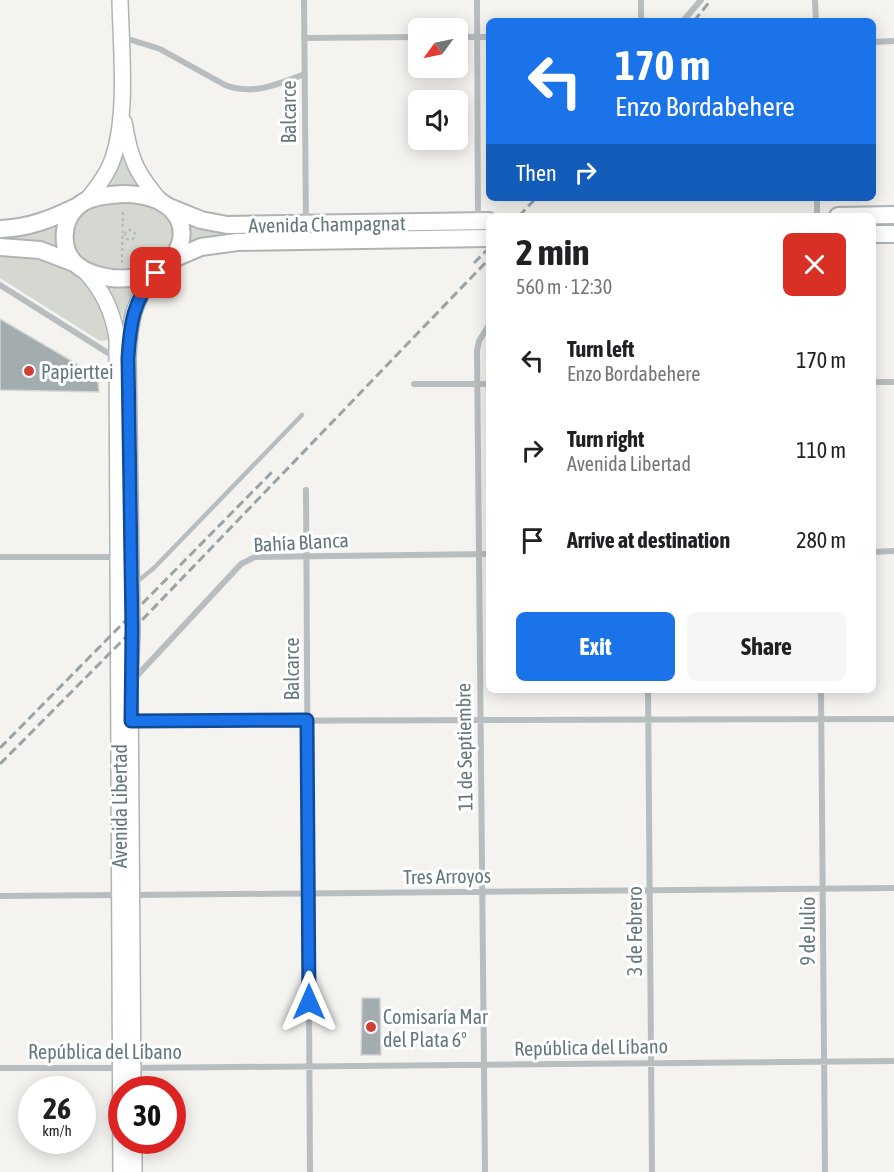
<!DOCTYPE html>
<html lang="en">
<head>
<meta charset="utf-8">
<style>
  body { margin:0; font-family:"Asap Condensed",sans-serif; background:#f6f6f6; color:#202124; height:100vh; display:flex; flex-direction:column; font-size:22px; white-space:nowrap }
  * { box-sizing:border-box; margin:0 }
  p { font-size:20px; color:#757577 }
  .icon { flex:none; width:33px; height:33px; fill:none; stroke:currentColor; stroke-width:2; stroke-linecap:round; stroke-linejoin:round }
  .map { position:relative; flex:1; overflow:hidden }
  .details { position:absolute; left:486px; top:213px; width:390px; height:480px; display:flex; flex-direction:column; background:#fff; border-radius:9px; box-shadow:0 3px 15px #0003 }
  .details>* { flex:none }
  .banner { position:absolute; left:486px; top:18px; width:390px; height:183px; border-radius:9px; box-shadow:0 3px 15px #0003; background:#1a73e8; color:#fff; overflow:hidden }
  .needle { width:39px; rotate:237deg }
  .buttons { position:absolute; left:408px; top:18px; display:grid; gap:12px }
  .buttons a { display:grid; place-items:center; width:60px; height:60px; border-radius:9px; background:#fff; box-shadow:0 3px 15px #0003; font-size:30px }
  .speed { position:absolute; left:18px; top:1076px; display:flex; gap:12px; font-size:30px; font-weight:700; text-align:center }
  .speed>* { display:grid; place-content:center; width:78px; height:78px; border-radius:50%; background:#fff; box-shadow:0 3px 15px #0003; line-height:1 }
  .speed small { font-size:15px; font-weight:400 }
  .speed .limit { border:9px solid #d22; background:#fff; color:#111 }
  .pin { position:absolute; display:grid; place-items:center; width:51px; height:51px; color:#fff; margin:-26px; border-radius:12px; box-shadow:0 3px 9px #0006 }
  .me { position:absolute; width:66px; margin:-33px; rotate:0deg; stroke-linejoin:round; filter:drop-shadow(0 0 4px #0008) }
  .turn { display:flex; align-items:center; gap:21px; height:126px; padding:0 30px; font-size:27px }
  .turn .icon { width:78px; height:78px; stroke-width:2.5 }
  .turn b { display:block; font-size:42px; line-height:51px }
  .then { display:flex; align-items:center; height:57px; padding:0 30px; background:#0003; gap:12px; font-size:22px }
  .round { display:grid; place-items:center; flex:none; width:63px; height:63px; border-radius:9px; background:#f6f6f6 }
  .overview { display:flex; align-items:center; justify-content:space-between; height:102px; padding:0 30px }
  h1 { font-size:36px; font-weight:700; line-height:45px }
  .primary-button { display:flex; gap:12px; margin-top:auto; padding:12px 30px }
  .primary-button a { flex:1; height:69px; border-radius:9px; background:#1a73e8; color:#fff; font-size:24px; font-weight:700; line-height:69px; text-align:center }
  .primary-button a+a { background:#f6f6f6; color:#202124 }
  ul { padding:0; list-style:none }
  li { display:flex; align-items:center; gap:18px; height:90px; padding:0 30px }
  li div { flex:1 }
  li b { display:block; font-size:22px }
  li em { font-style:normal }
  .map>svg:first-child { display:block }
</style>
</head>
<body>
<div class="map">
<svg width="894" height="1172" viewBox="0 0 894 1172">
  <rect width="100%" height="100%" fill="#f4f3f0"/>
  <path fill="#d4d8d0" d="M124,152l17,36 -16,-2 -20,2 13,-19z
    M134,200c8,3 19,5 26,10 16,10 16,24 9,39 -1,1 -4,8 -5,8 -2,3 -9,5 -12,6 -20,9 -47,14 -66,-1 -21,-17 -17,-49 11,-58 11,-3 25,-3 37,-4z
    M186,222l303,5v6l-303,14z
    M59,225l1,25 -60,-9v-7h27z
    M0,256c42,-1 89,13 104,57 3,10 7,17 4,27l-8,1 -100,-63z
    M101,282l40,1 -12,19 -6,17 -5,-12z"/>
  <path fill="#a3acaf" stroke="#d5d5d3" stroke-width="1.5" d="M0,319l94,55 4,8 1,10 -99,-2z
    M362,998h18l1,57h-20z"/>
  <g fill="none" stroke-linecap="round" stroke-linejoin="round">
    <defs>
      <path id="secondary" d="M124,122c6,38 13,53 39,82
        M86,201c11,-13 22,-27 27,-43 15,-44 8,-111 7,-158
        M84,270c18,19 29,41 33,68l4,834
        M133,1089l-3,-407 2,-52 -4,-272c2,-39 5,-59 32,-90
        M134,1140v32"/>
      <path id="trunk" d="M125,194c87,2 67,92 -14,84 -12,-2 -25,-5 -34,-13 -17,-14 -16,-43 0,-58 11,-11 32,-12 48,-13z
        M169,207l32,13 26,5 262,-4
        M838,216l56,-1
        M0,229c29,-1 51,-10 76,-22
        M873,234h21
        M0,247l40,3 34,13
        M173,259l28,-12 36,-5 252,-4"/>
    </defs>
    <use href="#secondary" stroke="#adb4b6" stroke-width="18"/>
    <use href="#trunk" stroke="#aeb3b5" stroke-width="20"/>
    <path stroke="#b3b7b8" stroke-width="2" stroke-dasharray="3 3" stroke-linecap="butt" d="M125 235a5 5 0 1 1 10 0a5 5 0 1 1-10 0Z
      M122,263l1,-54"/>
    <path stroke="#b8bec0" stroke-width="4.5" d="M134,584l20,-16 148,-153"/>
    <path stroke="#b8bec0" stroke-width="6" d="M304,0l2,223
      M477,0l1,221
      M641,0v21
      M815,0l1,21
      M683,21l18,-21
      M122,37l38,12 65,36c28,11 53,-1 80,-11
      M458,37h31
      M304,38l114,-1
      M873,42l21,-1
      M817,198v18
      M0,285l116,73
      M873,382h21
      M414,384h75
      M306,490l4,682
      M873,552l21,-1
      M0,557h116
      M133,680l108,-116 14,-7 234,-3
      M648,690l4,482
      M821,690l4,482
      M130,721l764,-2
      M133,895l761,-7
      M0,896l119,-1
      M0,1068h119
      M133,1068l761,-7
      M485,1172l-8,-821 2,-10 10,-16"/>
    <use href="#secondary" stroke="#fff" stroke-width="15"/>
    <use href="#trunk" stroke="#fff" stroke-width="16"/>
    <path stroke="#9ba3a6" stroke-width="3" stroke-dasharray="9 4.5" stroke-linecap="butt" d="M694,21l17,-21
      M519,216l17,-18
      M474,263l15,-15
      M0,748l272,-276
      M0,764l118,-119 371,-386"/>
  </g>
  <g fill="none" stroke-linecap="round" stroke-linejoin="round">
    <defs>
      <path id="route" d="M156,273c-23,28 -26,51 -28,85l4,272 -1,91 176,-1 2,282"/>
    </defs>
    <use href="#route" stroke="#114b97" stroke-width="15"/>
    <use href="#route" stroke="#1a73e8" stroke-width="10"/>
  </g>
  <g fill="#d23c32" stroke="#fff" stroke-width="2">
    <circle cx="29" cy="371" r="6"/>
    <circle cx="371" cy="1027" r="6"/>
  </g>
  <g text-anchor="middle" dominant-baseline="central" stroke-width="6" stroke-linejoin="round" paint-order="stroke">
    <g font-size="20" fill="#65787e" stroke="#fff">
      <text transform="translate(288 112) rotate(-90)">Balcarce</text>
      <text transform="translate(327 224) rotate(-1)">Avenida Champagnat</text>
      <text transform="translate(301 542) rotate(-3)">Bahía Blanca</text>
      <text transform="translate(291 669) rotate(-90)">Balcarce</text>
      <text transform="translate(464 747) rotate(-91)">11 de Septiembre</text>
      <text transform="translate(119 806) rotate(-90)">Avenida Libertad</text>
      <text transform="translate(447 876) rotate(-1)">Tres Arroyos</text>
      <text transform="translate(634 931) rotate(-90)">3 de Febrero</text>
      <text transform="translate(807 931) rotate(-90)">9 de Julio</text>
      <text transform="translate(591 1047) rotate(-1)">República del Líbano</text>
      <text x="105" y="1051">República del Líbano</text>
    </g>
    <g font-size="20" fill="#65787e" stroke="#fff" text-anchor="start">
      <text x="41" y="371">Papierttei</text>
      <text x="383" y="1016">Comisaría Mar<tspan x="383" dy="23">del Plata 6°</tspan></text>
    </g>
  </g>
</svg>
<div class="buttons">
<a><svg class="needle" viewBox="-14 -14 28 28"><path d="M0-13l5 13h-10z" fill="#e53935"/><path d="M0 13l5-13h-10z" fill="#757577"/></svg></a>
<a><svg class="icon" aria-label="sound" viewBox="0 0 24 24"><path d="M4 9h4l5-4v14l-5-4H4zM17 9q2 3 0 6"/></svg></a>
</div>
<div class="speed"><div>26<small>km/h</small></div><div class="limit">30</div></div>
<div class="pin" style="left:156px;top:273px;background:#d93025"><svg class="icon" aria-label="arrive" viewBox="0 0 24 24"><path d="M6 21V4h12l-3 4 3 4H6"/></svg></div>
<svg class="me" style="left:309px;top:1002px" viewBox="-20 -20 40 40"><path d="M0-17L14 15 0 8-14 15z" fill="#1a73e8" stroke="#fff" stroke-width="4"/></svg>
<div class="banner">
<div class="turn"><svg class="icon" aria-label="left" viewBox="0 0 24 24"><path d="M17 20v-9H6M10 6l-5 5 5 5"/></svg><div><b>170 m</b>Enzo Bordabehere</div></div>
<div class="then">Then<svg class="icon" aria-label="right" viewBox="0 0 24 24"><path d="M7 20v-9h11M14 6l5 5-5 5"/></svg></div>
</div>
<section class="details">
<div class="overview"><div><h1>2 min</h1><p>560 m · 12:30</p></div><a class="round" style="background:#d93025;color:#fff"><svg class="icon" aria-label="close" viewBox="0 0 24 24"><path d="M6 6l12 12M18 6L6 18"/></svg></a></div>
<ul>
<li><svg class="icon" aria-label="left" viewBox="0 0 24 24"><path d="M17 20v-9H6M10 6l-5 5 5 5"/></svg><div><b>Turn left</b><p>Enzo Bordabehere</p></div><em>170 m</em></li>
<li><svg class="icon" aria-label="right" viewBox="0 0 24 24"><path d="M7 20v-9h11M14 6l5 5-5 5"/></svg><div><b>Turn right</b><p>Avenida Libertad</p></div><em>110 m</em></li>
<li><svg class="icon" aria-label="arrive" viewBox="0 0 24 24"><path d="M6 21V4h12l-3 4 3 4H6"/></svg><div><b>Arrive at destination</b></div><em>280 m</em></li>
</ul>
<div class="primary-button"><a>Exit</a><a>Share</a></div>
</section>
</div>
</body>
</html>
